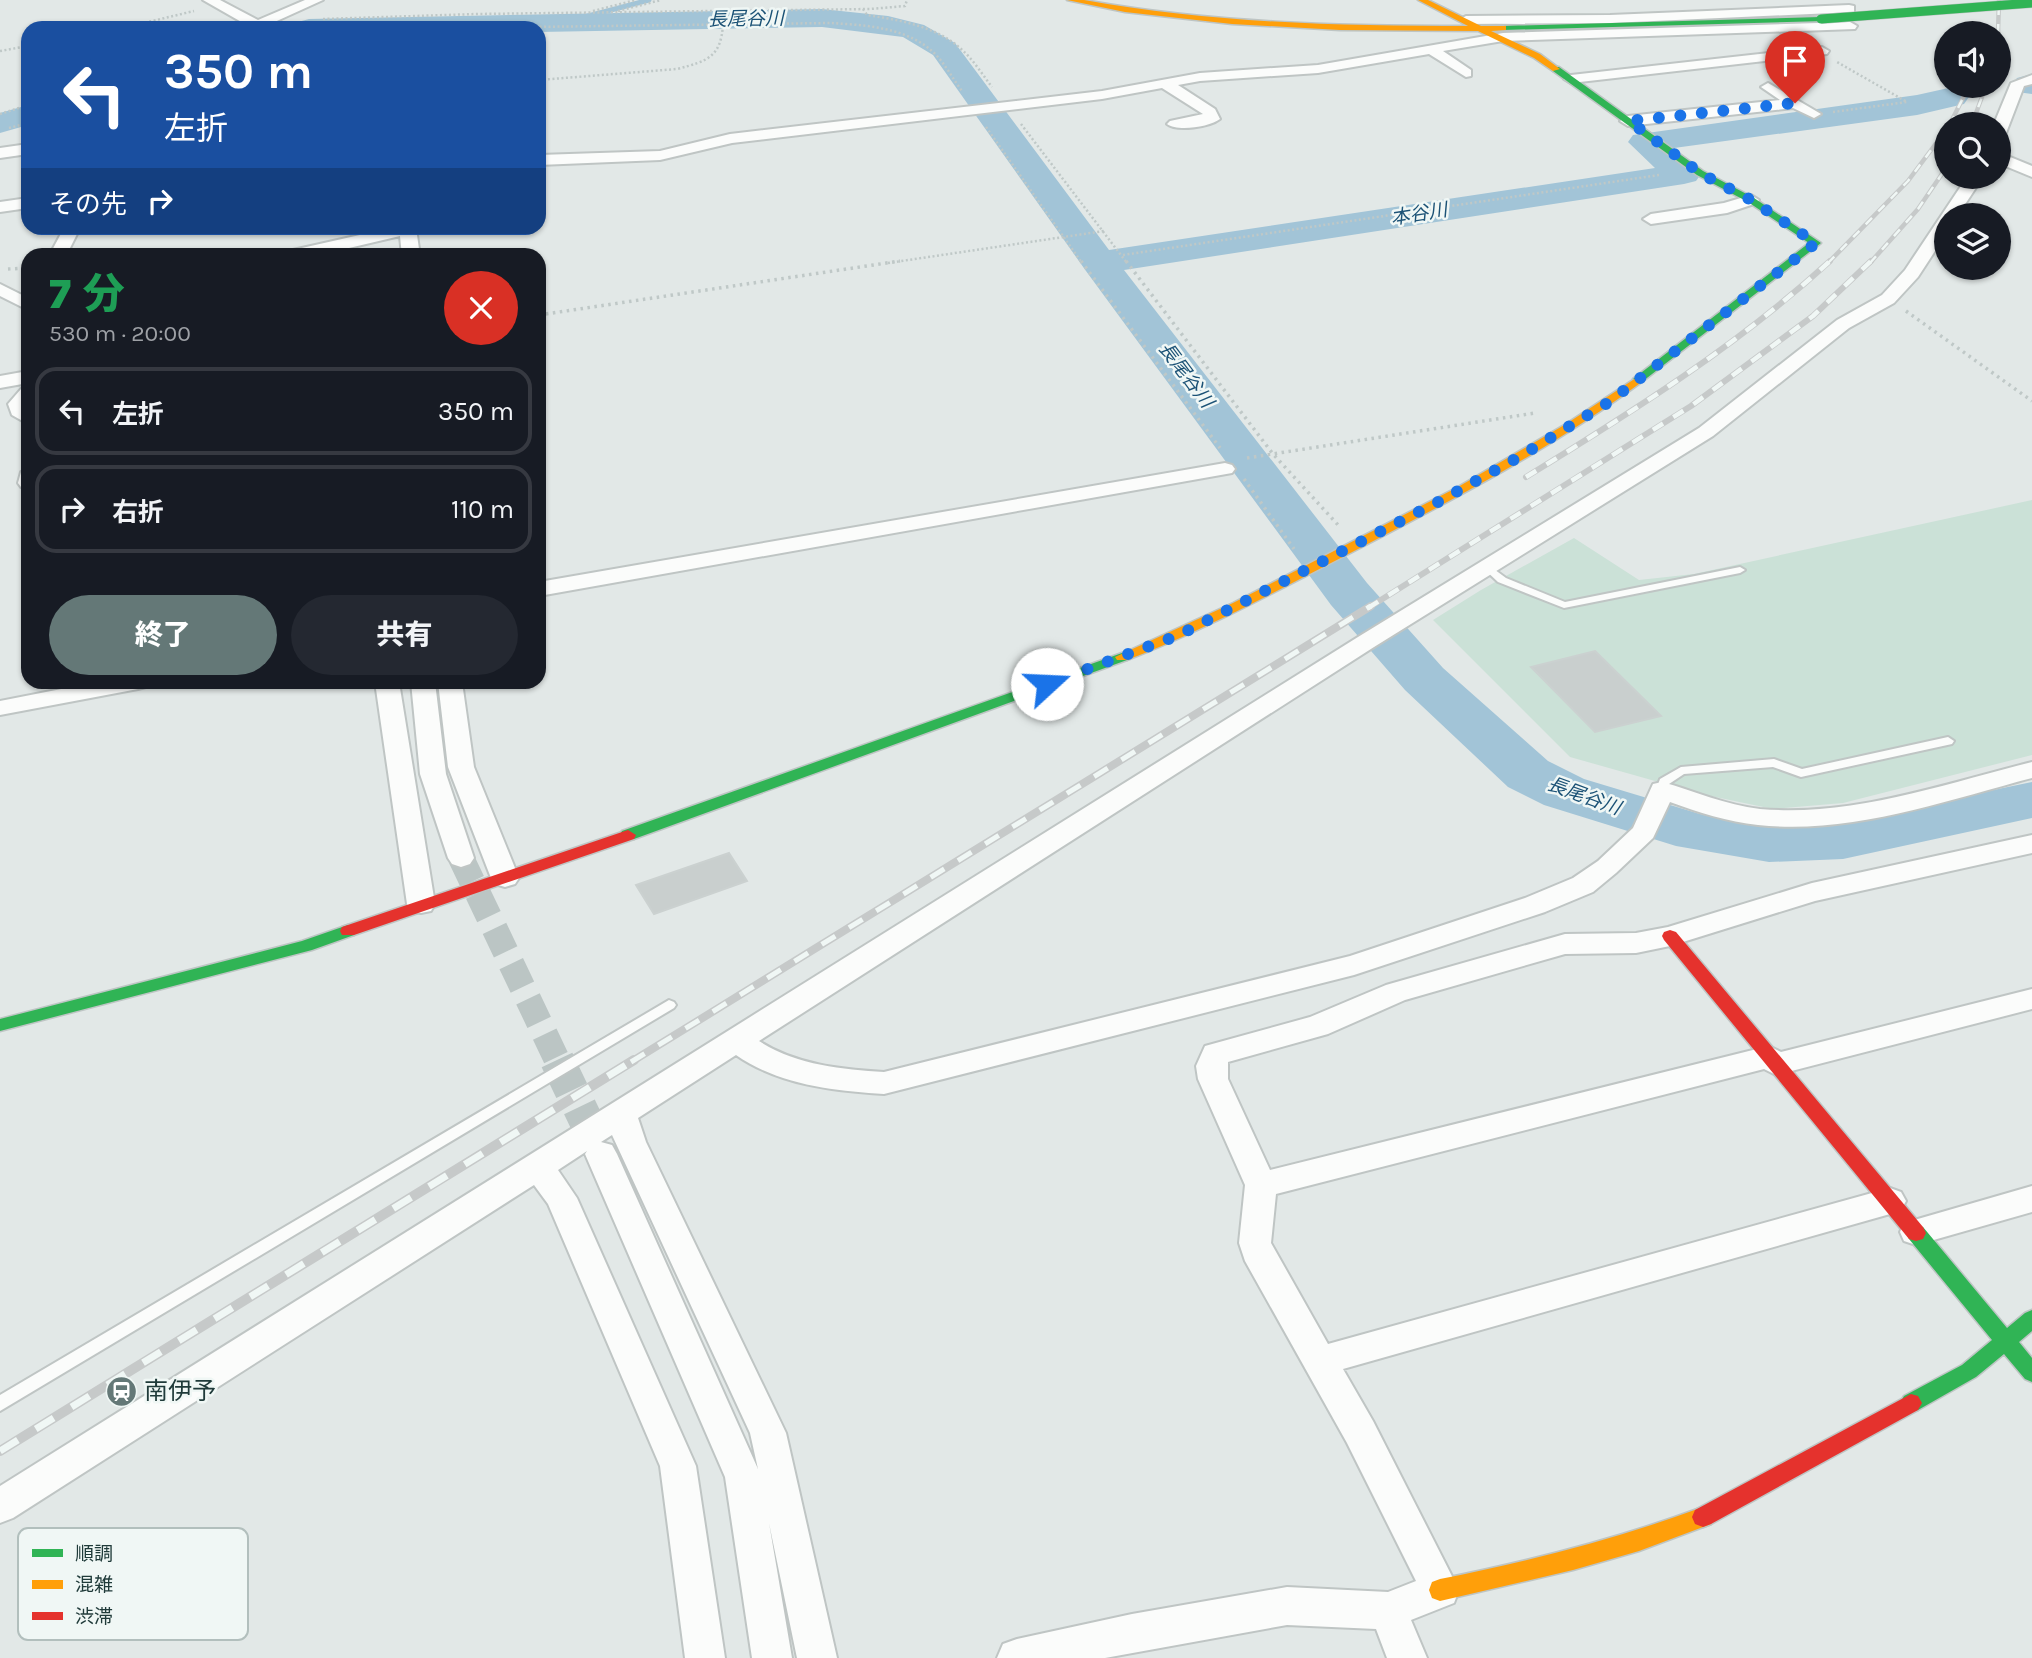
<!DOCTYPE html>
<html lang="ja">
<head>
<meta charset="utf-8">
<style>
  body { margin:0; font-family:Karla,"Noto Sans JP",sans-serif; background:#242831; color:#f1f3f6; height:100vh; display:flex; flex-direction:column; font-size:26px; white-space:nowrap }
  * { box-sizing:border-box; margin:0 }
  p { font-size:23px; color:#9ea1a6 }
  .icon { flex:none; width:38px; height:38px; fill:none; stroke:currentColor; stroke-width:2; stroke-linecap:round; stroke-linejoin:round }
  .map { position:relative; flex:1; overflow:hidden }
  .panel { position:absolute; left:21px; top:248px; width:525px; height:441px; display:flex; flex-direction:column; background:#171b24; border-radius:21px; box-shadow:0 2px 5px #0004 }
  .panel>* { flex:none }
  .guide { position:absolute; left:21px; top:21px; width:525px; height:214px; border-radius:21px; box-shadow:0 2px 5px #0004; background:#1a4fa0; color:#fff; overflow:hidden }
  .controls { position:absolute; left:1934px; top:21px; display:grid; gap:14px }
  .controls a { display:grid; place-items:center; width:77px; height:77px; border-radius:50%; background:#171b24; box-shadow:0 2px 5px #0004; font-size:35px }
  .pin { position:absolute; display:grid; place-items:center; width:60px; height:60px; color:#fff; margin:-72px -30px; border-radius:50% 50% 50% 0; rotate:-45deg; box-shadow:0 0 7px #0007 }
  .pin .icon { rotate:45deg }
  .me { position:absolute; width:77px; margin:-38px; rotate:70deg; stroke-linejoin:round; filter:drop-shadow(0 0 5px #0008) }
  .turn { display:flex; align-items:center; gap:24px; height:147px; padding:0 28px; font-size:32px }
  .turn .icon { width:91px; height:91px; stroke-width:2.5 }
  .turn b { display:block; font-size:49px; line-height:60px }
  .then { display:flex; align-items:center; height:66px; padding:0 28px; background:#0003; gap:14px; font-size:26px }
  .round { display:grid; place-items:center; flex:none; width:74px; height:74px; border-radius:37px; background:#242831 }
  .head { display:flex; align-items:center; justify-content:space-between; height:119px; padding:0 28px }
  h1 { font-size:42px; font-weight:800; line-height:52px; color:#1e9e55 }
  .cta { display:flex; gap:14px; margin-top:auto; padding:14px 28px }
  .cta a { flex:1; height:80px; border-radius:42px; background:#647877; color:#fff; font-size:28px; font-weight:800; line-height:80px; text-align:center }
  .cta a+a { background:#242831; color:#f1f3f6 }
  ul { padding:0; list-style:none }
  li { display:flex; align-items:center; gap:21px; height:88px; margin:0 14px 10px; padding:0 14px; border:4px solid #363941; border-radius:21px }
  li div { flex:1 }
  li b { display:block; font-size:26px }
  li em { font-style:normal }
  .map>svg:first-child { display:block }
</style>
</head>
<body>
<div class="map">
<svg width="2032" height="1658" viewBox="0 0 2032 1658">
  <rect width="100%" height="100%" fill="#e2e8e7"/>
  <path fill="#cbe1d7" d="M2032,500v255l-189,48 -70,6 -72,-15 -131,-37 -137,-137 48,-30 93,-52 65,42 55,-6z"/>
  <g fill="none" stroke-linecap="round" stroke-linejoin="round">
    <path stroke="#a2c4d7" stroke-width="5" d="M569,21l80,-21"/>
    <path fill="#a2c4d7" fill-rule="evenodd" d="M822,9l66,7 36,9 31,18 154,207 546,-82 -27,-26 5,-7 284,-40 36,-8 11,3 5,7 -5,7 -47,11 -243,33 27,26 -5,7 -12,3 -560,86 243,313 76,85 105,93 36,18 116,35 69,10 74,-3 189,-39v36l-189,41 -74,3 -93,-16 -132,-41 -36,-18 -103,-97 -74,-85 -245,-334 -153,-216 -30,-18 -81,-10 -283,5v-4h-245l4,-6 11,-3z
      M2032,74v20l-15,-2 -5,-7 5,-7z
      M28,105v20l-28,8v-20z"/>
  </g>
  <path fill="#c9cfce" stroke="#cbd1d0" stroke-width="2" d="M1595,651l66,65 -66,16 -64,-65z
    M729,853l18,28 -93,33 -18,-29z"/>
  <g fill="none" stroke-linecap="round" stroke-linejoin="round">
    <path stroke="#bbc5c4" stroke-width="26" stroke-dasharray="26 13" stroke-linecap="butt" d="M461,858l97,204"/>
    <path stroke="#bbc5c4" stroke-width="34" stroke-dasharray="34 18" stroke-linecap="butt" d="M557,1060l44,92"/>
    <defs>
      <path id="lane" d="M1487,564l19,14 59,24 175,-35 5,3 -5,3 -176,35 -66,-26 -16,-15z
        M1948,737l6,4 -2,3 -151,33 -28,-10 -89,7 -15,10 -3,9h-8l-2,-3 4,-11 21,-12 93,-8 28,10z
        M669,1000l5,2 2,3 -2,3 -674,403v-16z"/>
      <path id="street" d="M203,0h17l38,20 47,-20h18l-55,25 2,3h-18z
        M1849,5l5,1v6l-244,11 -144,1 -7,-4 7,-4 144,-1z
        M1850,22l7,4 -2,3 -352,12 -60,10 28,19v6l-5,1 -37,-23 -111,19 -118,8 -22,4 37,24 5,10c-10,8 -43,13 -53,5l3,-3 33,-7 -41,-26 -60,11 -370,44 -72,17 -121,5v-10l121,-4 70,-17 372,-43 98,-18 118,-8 185,-32z
        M1822,47l7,4 -2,3 -256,29 -7,-4 7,-4z
        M2032,75v9l-8,2 -18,47 -8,4v-13h-4l17,-41z
        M1768,83l53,31 -7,4 -21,-10 -165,18 -8,-5 8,-5 152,-16 -19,-13z
        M28,144v10l-28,4v-10z
        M1998,152l34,14v11l-34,-14z
        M1967,177h16l-25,38h-12v19l-28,43 -24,26 -45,25 -136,108 -339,211 -615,394c37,24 82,28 125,31l466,-116 175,-58 48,-20 25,-17 35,-33 20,-44 9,-2c33,9 63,23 98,27 92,8 184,-25 272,-47v16c-88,23 -182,57 -274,47 -30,-3 -60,-13 -88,-23l-17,36 -37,35 -23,19 -48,20 -191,63 -470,119c-50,-3 -105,-9 -148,-39l-98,63 8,24 140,291 51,225h-40l-28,-135 23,135h-40l-27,-181 -140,-323 2,-3 -29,19 19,28 119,268 29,192h-40l-25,-192 -112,-262 -14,-19 -521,333 -13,5v-37l1358,-849 341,-209 138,-108 45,-25 23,-25zM612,1135l138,298 8,36 -141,-315 -5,-9 -11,-3z
        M1751,195l8,5 -2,3 -30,10 -76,11 -8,-5 8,-5 73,-11z
        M28,198v10l-28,4v-10z
        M64,228h16l-14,28h-17z
        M391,228h25l4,28h-18l-2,-20 -85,20h-33l2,-4z
        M0,284l28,14v12l-28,-14z
        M28,371v12l-28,5v-12z
        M28,387v37l-16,-9 -4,-11 13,-15z
        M1225,463l7,2 3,4 -3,4 -693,123v-14z
        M28,470v19l-7,-2 -3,-4 3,-11z
        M97,682h53l-4,5 -8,2 -138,26v-14z
        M375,682h24l36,222 -4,7 -10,2 -10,-2 -4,-7z
        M411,682h24l11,92 28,84 -4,6 -9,3 -9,-3 -4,-6 -28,-84z
        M438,682h24l12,85 45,111 -4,6 -10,3 -10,-3 -4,-6 -43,-111z
        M2032,835v18l-217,48 -145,45 -34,7 -71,1 -160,46 -77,34 -100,28v17l42,91 499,-124 12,6 251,-63v20l-256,66 -12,-6 -488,125 -5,49 57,101 562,-156 11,4 5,9 -5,9 -11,4 -547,155 30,52 86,169 -5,13 -43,17 16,38h-40l-11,-29 -89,-4 -182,33h-108l6,-14 14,-5 115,-25 155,-27 101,5 28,-11 -69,-138 -102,-182 -6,-18 6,-58 -47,-106 -2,-13 9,-20 105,-29 76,-32 179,-51 71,-1 32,-6 144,-44z
        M2032,1186v26l-116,33 -12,-4 -4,-9 4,-9z"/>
      <path id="fast" d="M1821,17l3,4 -321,9 -4,-2 4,-2z
        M1553,67h6l144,104 51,27 67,45 -178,138 -10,-2 176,-136 -61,-41 -51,-27 -144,-104z
        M1122,653l7,4 -2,3 -493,179h-12l-2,-4 2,-4z
        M348,925l6,2 2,4 -2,4 -42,15 -312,81v-12l302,-78z
        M1916,1225l7,2 84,101 18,-15 7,-3v21l-13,11 13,16v24l-7,-3 -21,-25 -28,23 -58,33 -7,2 -7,-2 -4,-7 4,-7 58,-31 30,-25 -83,-101 -3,-6 3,-6z"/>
      <path id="slow" d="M1067,0h17c127,23 256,26 384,26l-50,-26h10l53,26h25v4l-15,1 49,23 20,15 -7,2 -19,-13 -56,-27 -138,-1 -108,-6 -107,-12z
        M1639,376l4,1v4c-89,66 -187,117 -285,168 -76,39 -151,80 -231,111h-10l-2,-3 118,-54 225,-116 108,-63z
        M1703,1507l8,3 3,7 -3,7 -72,27 -66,19 -133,31 -8,-3 -3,-8 3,-8 8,-3c90,-18 177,-40 263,-72z"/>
      <path id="jam" d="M628,830l8,5 -2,4 -280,96h-12l-2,-4 2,-4z
        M1670,930l6,2 247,295 3,6 -3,6 -7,2 -7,-2 -245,-299 -2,-4 2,-4z
        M1911,1394l7,2 4,7 -4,7 -207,114 -8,3 -8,-3 -3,-7 3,-7z"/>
    </defs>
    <use href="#lane" stroke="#bfc5c4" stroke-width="4"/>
    <use href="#street" stroke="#bfc5c4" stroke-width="4"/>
    <use href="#fast" stroke="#bec5c4" stroke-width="3"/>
    <use href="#slow" stroke="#bec5c4" stroke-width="3"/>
    <use href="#jam" stroke="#bec5c4" stroke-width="3"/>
    <path stroke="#bfc8c7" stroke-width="2.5" stroke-dasharray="2 2.5" stroke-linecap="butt" d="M863,9l4,6c32,5 68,11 93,33 13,11 22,26 32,39
      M593,11l43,-11
      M618,11l43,-11
      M323,19l153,-5 394,-5 35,-3 2,-6
      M123,28l71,-17
      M454,28l376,-5c34,2 76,4 103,29 12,11 19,26 29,39
      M0,51l28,-5
      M539,80l138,-11c31,-8 44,-12 46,-45
      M1833,112l74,-10 -70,-40
      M0,114l28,-9
      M1021,124l106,139
      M986,127l96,136
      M9,128l19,-5
      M1123,255l536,-80
      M888,263l216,-32"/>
    <path stroke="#bfc8c7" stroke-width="3.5" stroke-dasharray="2.5 4.5" stroke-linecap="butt" d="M1081,261l139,187
      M1126,261l147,193 66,72
      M8,269l20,-1
      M1906,311l126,90
      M539,315l361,-54
      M1247,458l288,-45
      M1244,479l50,70"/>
    <use href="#lane" fill="#fbfcfb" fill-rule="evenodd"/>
    <use href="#street" fill="#fbfcfb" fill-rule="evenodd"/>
    <use href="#fast" fill="#30b455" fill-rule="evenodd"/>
    <use href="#slow" fill="#ff9f0a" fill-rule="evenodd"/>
    <use href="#jam" fill="#e5322d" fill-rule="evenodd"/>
    <defs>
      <path id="rail-far3" d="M1998,33l1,-33
        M1950,124l19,-38
        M1972,124l14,-38
        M1828,263l80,-82 38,-51
        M1870,263l48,-54 28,-41"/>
      <path id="rail-far2" d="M1526,477c106,-65 211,-131 304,-216
        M1368,608l323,-202 122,-90 58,-55"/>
      <path id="rail-far1" d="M631,1062l740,-456"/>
      <path id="rail" d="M0,1451l634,-391"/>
    </defs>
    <use href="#rail-far3" stroke="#c6c9c9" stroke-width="4.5"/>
    <use href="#rail-far2" stroke="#c6c9c9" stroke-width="6"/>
    <use href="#rail-far1" stroke="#c6c9c9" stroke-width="8"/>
    <use href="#rail" stroke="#c6c9c9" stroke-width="10"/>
    <use href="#rail-far3" stroke="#f0f7f5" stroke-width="2.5" stroke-dasharray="9" stroke-linecap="butt"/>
    <use href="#rail-far2" stroke="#f0f7f5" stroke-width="4.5" stroke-dasharray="12" stroke-linecap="butt"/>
    <use href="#rail-far1" stroke="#f0f7f5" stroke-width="5" stroke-dasharray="16" stroke-linecap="butt"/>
    <use href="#rail" stroke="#f0f7f5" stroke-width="7" stroke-dasharray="21" stroke-linecap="butt"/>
    <defs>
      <path id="fast-bridge" d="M1821,19l211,-16"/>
    </defs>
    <use href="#fast-bridge" stroke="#bec5c4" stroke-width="10" stroke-linecap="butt"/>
    <use href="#fast-bridge" stroke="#30b455" stroke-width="9"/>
  </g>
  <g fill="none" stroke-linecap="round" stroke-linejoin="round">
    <path stroke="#1a73e8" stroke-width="12" stroke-dasharray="0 21.6" d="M1047,684l130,-48 263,-135 84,-47 85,-52 207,-159 -65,-43 -51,-27 -71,-52 166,-18"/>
  </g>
  <defs>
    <symbol id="station-disc" viewBox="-11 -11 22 22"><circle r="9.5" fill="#647877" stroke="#f0f7f5"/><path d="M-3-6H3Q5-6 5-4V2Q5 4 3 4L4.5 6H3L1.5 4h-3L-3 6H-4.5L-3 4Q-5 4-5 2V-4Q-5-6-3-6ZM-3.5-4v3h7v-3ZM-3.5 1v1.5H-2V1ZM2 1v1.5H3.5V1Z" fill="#fff"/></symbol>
  </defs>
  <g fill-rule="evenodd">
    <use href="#station-disc" x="104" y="1374" width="35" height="35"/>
  </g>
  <g text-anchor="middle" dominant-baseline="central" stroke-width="5" stroke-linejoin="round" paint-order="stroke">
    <g font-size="19" font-style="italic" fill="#1b5276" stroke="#f0f7f5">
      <text transform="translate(746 19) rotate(-1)">長尾谷川</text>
      <text transform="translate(1419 214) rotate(-9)">本谷川</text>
      <text transform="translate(1186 375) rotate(53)">長尾谷川</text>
      <text transform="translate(1584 796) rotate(20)">長尾谷川</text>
    </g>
    <g font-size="24" fill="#203b3a" stroke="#f0f7f5" text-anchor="start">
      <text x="144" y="1391">南伊予</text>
    </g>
  </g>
  <rect x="18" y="1528" width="230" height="112" rx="10" fill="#f0f7f5" stroke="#b2bfbd" stroke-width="2"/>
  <rect x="32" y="1549" width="31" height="8" fill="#30b455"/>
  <rect x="32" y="1580" width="31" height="9" fill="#ff9f0a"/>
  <rect x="32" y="1612" width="31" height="8" fill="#e5322d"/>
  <g font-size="19" fill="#203b3a">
    <text x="75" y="1560">順調</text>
    <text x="75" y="1591">混雑</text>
    <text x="75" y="1623">渋滞</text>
  </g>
</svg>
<div class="controls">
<a><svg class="icon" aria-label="sound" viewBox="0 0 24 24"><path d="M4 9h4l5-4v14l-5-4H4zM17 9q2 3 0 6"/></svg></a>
<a><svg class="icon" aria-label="search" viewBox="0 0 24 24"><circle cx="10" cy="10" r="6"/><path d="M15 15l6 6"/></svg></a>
<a><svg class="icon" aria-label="layers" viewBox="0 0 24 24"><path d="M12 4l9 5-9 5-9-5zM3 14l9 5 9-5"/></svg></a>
</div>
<div class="pin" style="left:1795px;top:103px;background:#d93025"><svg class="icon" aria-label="arrive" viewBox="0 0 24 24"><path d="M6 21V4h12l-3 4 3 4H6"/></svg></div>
<svg class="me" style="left:1047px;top:684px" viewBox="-20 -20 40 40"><circle r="19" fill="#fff"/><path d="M0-13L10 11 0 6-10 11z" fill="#1a73e8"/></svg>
<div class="guide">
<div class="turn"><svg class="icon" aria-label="left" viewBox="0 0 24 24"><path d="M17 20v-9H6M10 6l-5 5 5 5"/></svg><div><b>350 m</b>左折</div></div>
<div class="then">その先<svg class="icon" aria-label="right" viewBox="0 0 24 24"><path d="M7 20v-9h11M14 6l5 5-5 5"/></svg></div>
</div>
<section class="panel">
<div class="head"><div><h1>7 分</h1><p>530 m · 20:00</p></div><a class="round" style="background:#d93025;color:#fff"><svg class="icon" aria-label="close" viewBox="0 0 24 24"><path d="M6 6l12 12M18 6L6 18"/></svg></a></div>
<ul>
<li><svg class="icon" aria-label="left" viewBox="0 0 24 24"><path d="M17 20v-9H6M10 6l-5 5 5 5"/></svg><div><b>左折</b></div><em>350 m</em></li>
<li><svg class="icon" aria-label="right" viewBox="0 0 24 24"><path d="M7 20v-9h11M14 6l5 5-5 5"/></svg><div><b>右折</b></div><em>110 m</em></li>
</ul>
<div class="cta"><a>終了</a><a>共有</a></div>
</section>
</div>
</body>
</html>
